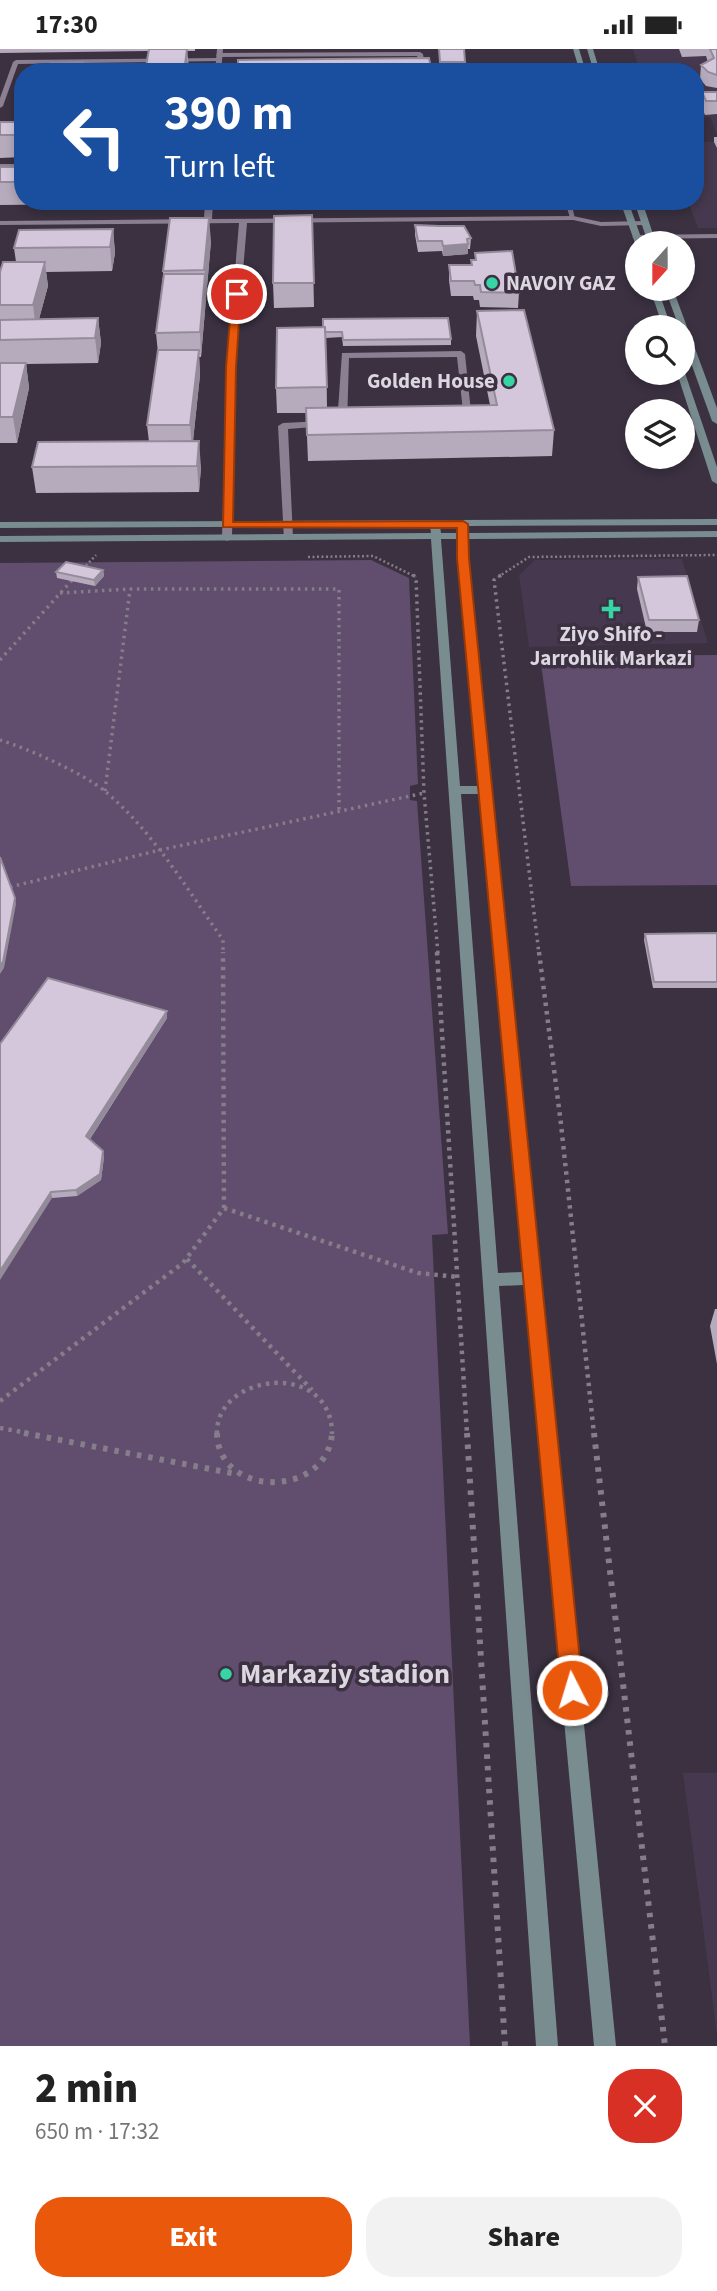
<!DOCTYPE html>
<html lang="en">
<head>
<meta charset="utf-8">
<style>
  body { margin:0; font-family:"Source Sans 3",sans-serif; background:#f2f2f2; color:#222; height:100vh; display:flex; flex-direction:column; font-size:26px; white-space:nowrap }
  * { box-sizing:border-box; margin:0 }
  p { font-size:23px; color:#767676 }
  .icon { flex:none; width:38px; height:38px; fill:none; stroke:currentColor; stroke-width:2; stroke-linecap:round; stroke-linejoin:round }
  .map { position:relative; height:1997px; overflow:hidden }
  .panel { display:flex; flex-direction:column; background:#fff; flex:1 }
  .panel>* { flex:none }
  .guide { position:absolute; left:14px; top:14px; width:690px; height:147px; border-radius:28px; box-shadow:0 4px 10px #0003; background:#1a4fa0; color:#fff; overflow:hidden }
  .needle { width:46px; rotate:201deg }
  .fabs { position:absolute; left:625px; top:182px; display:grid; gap:14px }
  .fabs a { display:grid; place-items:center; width:70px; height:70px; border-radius:50%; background:#fff; box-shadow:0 4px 10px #0003; font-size:35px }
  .pin { position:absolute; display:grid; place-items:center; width:60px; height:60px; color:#fff; margin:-30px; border:4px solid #fff; border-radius:50%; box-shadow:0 2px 7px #0007 }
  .me { position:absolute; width:77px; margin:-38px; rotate:355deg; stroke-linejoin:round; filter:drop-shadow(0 0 5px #0008) }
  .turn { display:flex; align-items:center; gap:24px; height:147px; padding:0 35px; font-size:32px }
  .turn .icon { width:91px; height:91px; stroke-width:2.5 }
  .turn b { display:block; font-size:49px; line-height:60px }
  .round { display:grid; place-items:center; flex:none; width:74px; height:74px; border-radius:28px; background:#f2f2f2 }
  .head { display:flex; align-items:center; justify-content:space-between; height:119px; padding:0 35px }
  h1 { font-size:42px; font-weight:800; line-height:52px }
  .cta { display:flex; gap:14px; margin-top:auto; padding:14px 35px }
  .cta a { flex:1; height:80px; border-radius:28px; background:#ea580c; color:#fff; font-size:28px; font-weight:800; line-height:80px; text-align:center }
  .cta a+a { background:#f2f2f2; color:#222 }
  .status { display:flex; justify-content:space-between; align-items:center; height:49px; padding:0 35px; background:#fff; direction:ltr }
  .status svg { height:19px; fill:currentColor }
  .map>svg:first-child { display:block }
</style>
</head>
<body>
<div class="status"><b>17:30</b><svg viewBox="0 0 49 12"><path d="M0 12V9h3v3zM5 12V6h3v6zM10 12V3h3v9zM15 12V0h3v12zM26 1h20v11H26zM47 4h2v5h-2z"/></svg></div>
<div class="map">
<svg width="717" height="1997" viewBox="0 0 717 1997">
  <rect width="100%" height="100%" fill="#3b3141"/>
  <path fill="#46384e" d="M633,0h84v86l-7,-18h-15v-45h-55z
    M695,93h22v86h-19l-10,-27h7z
    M682,510l26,84 -179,4 -10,-72 16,-15z
    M683,1724h34v262z"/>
  <path fill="#614d6d" d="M371,511l38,18 9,206 -8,2v14l7,1 31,433 -16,1 38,811h-470v-1483z
    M717,606v230l-146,1 -31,-230z"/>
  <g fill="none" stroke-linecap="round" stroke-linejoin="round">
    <path stroke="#857d8a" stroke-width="2.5" stroke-dasharray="2 2.5" stroke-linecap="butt" d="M308,508l65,-1 43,21
      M83,520l13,-14
      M498,528l31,-20 188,-2"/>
    <path stroke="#857d8a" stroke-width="3.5" stroke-dasharray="2.5 4.5" stroke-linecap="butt" d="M413,526l3,2 8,216 14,161
      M501,526l-7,5 45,374
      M60,544l70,-4h209v222
      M0,611l74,-82
      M0,691c29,9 83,33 106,52 48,41 81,97 117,148v14
      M105,742l25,-202
      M10,838l150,-37 264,-57"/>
    <path stroke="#857d8a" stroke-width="4.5" stroke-dasharray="3.5 5" stroke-linecap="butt" d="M437,903l30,482
      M539,903l22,172 33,310
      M224,1159l194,65 40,4
      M187,1210l125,131
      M0,1352l183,-138 41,-55 -1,-256
      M0,1379l33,6
      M217,1385c-2,-61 115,-75 115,0"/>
    <path stroke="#857d8a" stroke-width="6" stroke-dasharray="4.5 7" stroke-linecap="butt" d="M24,1384l212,41
      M217,1384c1,66 111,65 115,0
      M467,1384l38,613
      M594,1384l71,613"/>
    <path fill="#8b7f92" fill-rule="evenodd" d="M420,3l3,2 2,13 -3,2 -10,-2 7,-2 -2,-9 -198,1 -3,-2 3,-2z
      M219,9l2,3 -203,3 -15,42 -3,2v-10l13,-36 3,-2z
      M219,17h34l3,2 -3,2 -36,-1z
      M0,115h23v4h-23z
      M565,152h6l4,18 -5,-1z"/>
    <path fill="#8b7f92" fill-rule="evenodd" d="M217,0h6l-2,23h-6z
      M205,152h8l-1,18 361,-3 28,6 44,-1 4,2 -4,2 -44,1 -28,-6 -326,3 -12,144 -3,171 -5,3 -5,-3 5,-171 12,-144 -239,2v-4l204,-2z
      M717,185v4l-81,1 -4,-2 4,-2z
      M461,302l4,3 7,68 -8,-2 -7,-63 -108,1 -2,66 -5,3 -5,-3 5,-71z
      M323,372l3,1v4l-38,3 5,109 -9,2 -6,-114 5,-3z"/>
    <path fill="#798c90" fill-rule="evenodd" d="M573,0h6l7,23h-6z
      M587,0h6l7,23h-6z
      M620,152h8l15,42 -6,2 -2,-2z
      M634,152h8l14,42h-8z
      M650,240h8l13,38h-8z
      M665,240h8l44,119v16l-5,-3 -30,-83v-11h-3z
      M682,322l3,2 32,94v17l-5,-3 -35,-108h5z
      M717,470v6l-249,1v7l249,-2v6l-249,2v19l23,229 2,3 -2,2 48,481 3,5 -2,4 76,764h-22l-70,-761 -25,1 59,760h-22l-105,-1507 -431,3v-6l431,-3 -1,-7 -430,2v-6zM440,477h18v7h-17zM441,490h17l21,247h-19zM461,745h18l44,478 -25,1z"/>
  </g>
  <path fill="#b6abbd" d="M0,0h195v2h-8l2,17 -40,-17 -149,2z
    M439,0l26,13v5h-25z
    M679,0h38v39l-11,-2 -6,-7 1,-14 7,-3 -2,-6 -24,1z
    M238,11l193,8v4h-193z
    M702,43h15v22l-12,1 -4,-9z
    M0,73h23v35l-23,1z
    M714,88h3v11l-3,-6z
    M0,118h23v34h157v2l-180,2z
    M231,152h171v3l-35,1 -1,-3h-11v2l-40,-2v4h-34v-3h-13v3l-36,1z
    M414,152h38v2l-38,1z
    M312,166l2,92 -40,1 -1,-25z
    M415,176l56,13 -1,11h-2v5l-25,2 -1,-5 -24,1 -3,-17z
    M113,180l2,24 -3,18 -66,1 2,14 -9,33 59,-1 3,25 -3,20 -72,1 3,24 -12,55h-17v-171l16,-10 -2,-14z
    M211,192l-10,116h-2l1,18 -7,66 8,26 -2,25 -163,1 -4,-26 117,-25 -2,-17 11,-72 -2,-20 7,-57v-5z
    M475,204l44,40 -1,15 -38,-1 -1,-7h-5l-1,-4h-22l-2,-16v-15h22v-5h4z
    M477,262l77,119 -2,26 -244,5 -2,-48h-29l-1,-25 1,-60 174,11v6l-108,1 -1,-9 -16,1 1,70 163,-3 -14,-69z
    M103,521l1,6 -9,10 -38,-8 -1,-6z
    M638,528l61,43 -2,12h-50l-10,-43z
    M717,884v55h-64l-9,-48 1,-6z
    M167,962v7l-77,121 14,18 -3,23 -24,16 -25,2 -52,-154z
    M715,1260h2v55l-7,-38z"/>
  <path fill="#948b9a" d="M187,0l1,23h-4z
    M209,169l2,23 -10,116 -1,-25z
    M113,180l2,24 -3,18 -2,-24z
    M468,195v10l-25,2v-10z
    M45,213l3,24 -12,44 -3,-25z
    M98,269l3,25 -3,20 -3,-25z
    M199,301l1,25 -8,75 -2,-25z
    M26,314l3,25 -12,55 -4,-26z
    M199,392l2,26 -2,25 -2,-26z
    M103,521l1,6 -9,10 -1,-6z
    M15,849l1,6 -12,64 -4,6v-9z
    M167,962v7l-80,125 -1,-7z
    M103,1102l1,6 -3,23 -24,16 -1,-6z
    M51,1143l1,6 -52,82v-9z"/>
  <path fill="#d4c7dc" stroke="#948b9a" stroke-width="2" d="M149,0h38l-3,23h-39z
    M439,0h25l1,13h-25z
    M710,0h7v26l-9,-3 -7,-7 13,-7z
    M429,9l2,10 -193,2v-10z
    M83,13l-2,10h-33l3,-9z
    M702,43h15v9h-11z
    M0,73h23v13h-23z
    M0,118h23v15h-23z
    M312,166l2,68h-41l1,-67z
    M170,169h39l-5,52 -41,1z
    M415,176l24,1h25l7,12 -4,1 1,5 -25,2 -1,-5h-24z
    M113,180l-3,18 -96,1 5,-18z
    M512,202l7,42 -38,-1 -1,-7h-5l-1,-4h-23l-2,-16h23l-1,-5h5l-1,-7z
    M3,213h42l-12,43h-33v-33z
    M164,225h41l-5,58 -44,1z
    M524,261l30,120 -247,5 -1,-27 191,-3 -20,-94z
    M98,269l-3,20 -95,2v-20z
    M448,269l3,21 -108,1 -1,-8h-17v-5h-2v-8z
    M325,278l2,60 -51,1 1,-60z
    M158,301h41l-9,75h-43z
    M0,314h26l-13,54h-13z
    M199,392l-2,25 -165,1 6,-25z
    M66,513l37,8 -9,10 -38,-8z
    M687,527l12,44h-50l-11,-43z
    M0,808l15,41 -12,64 -3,3z
    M717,884v49h-63l-9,-48z
    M48,929l119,33 -81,125 17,15 -3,23 -24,16 -25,2 -51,79v-227z"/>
  <path fill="#ea580c" stroke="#983908" stroke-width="2" d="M237,242l4,3 -5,73 -3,155 230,-1 5,3 1,34 114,1132 -3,7 -8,3 -8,-3 -3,-7 -104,-1132v-30l-234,-1 3,-160 6,-73z"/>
  <g fill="#37d4a6" stroke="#3b3141" stroke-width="2.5">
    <circle cx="492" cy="234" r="7"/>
    <circle cx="509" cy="332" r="7"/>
    <path d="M607.5 549.5h7v7h7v7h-7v7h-7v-7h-7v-7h7z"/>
    <circle cx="226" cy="1625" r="7"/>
  </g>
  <g text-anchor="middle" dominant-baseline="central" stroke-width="7" stroke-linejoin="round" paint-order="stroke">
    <g font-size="21" font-weight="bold" fill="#dcd6e0" stroke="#3b3141" text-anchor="start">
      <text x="506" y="234">NAVOIY GAZ</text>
      <text x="495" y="332" text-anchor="end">Golden House</text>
      <text x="611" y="585" text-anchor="middle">Ziyo Shifo -<tspan x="611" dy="24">Jarrohlik Markazi</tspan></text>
    </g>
    <g font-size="28" font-weight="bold" fill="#dcd6e0" stroke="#3b3141" text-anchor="start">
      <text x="240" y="1625">Markaziy stadion</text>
    </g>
  </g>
</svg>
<div class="fabs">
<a><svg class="needle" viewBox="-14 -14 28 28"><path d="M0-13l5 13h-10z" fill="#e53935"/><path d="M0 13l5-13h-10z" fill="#767676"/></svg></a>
<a><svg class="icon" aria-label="search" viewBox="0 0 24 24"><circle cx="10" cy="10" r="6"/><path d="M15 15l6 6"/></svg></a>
<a><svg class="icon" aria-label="layers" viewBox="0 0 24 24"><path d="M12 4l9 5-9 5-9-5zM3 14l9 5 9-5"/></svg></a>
</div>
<div class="pin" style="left:237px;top:245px;background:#d93025"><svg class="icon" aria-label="arrive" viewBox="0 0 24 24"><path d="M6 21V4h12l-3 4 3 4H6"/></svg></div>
<svg class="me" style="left:572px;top:1641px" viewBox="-20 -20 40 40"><circle r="17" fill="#ea580c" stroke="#fff" stroke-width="3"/><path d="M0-11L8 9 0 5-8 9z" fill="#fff"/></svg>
<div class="guide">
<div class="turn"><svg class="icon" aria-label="left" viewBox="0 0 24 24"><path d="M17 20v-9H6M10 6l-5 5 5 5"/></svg><div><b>390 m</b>Turn left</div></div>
</div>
</div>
<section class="panel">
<div class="head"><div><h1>2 min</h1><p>650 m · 17:32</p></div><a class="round" style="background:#d93025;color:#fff"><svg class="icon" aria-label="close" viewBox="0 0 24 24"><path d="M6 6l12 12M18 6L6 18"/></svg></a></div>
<div class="cta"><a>Exit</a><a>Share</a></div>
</section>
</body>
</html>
